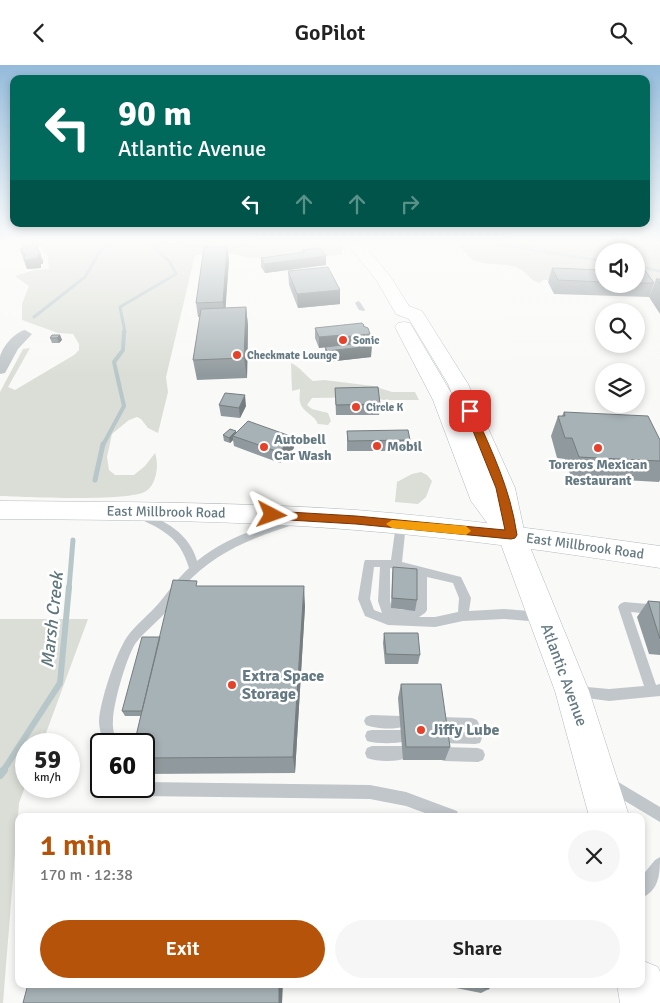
<!DOCTYPE html>
<html lang="en">
<head>
<meta charset="utf-8">
<style>
  body { margin:0; font-family:Signika,sans-serif; background:#f6f6f6; color:#222; height:100vh; display:flex; flex-direction:column; font-size:19px; white-space:nowrap }
  * { box-sizing:border-box; margin:0 }
  p { font-size:16px; color:#767676 }
  .icon { flex:none; width:28px; height:28px; fill:none; stroke:currentColor; stroke-width:2; stroke-linecap:round; stroke-linejoin:round }
  .map { position:relative; flex:1; overflow:hidden }
  .panel { position:absolute; left:15px; top:748px; width:630px; height:175px; display:flex; flex-direction:column; background:#fff; border-radius:10px; box-shadow:0 2px 8px #0003 }
  .panel>* { flex:none }
  .top-card { position:absolute; left:10px; top:10px; width:640px; height:152px; border-radius:10px; box-shadow:0 2px 8px #0003; background:#00695c; color:#fff; overflow:hidden }
  .buttons { position:absolute; left:595px; top:178px; display:grid; gap:10px }
  .buttons a { display:grid; place-items:center; width:50px; height:50px; border-radius:50%; background:#fff; box-shadow:0 2px 8px #0003; font-size:25px }
  .speed { position:absolute; left:15px; top:668px; display:flex; gap:10px; font-size:25px; font-weight:700; text-align:center }
  .speed>* { display:grid; place-content:center; width:65px; height:65px; border-radius:50%; background:#fff; box-shadow:0 2px 8px #0003; line-height:1 }
  .speed small { font-size:12px; font-weight:400 }
  .speed .limit { border:2px solid #111; border-radius:8px; background:#fff; color:#111 }
  .pin { position:absolute; display:grid; place-items:center; width:42px; height:42px; color:#fff; margin:-21px; border-radius:10px; box-shadow:0 2px 8px #0006 }
  .me { position:absolute; width:55px; margin:-28px; rotate:94deg; stroke-linejoin:round; filter:drop-shadow(0 0 4px #0008) }
  .turn { display:flex; align-items:center; gap:18px; height:105px; padding:0 25px; font-size:22px }
  .turn .icon { width:65px; height:65px; stroke-width:2.5 }
  .turn b { display:block; font-size:35px; line-height:42px }
  .lanes { display:flex; align-items:center; height:48px; padding:0 25px; background:#0003; justify-content:center; gap:25px; direction:ltr }
  .lanes .off { opacity:.35 }
  .round { display:grid; place-items:center; flex:none; width:52px; height:52px; border-radius:26px; background:#f6f6f6 }
  .headline { display:flex; align-items:center; justify-content:space-between; height:85px; padding:0 25px }
  h1 { font-size:30px; font-weight:600; line-height:38px; color:#b45309 }
  .action { display:flex; gap:10px; margin-top:auto; padding:10px 25px }
  .action a { flex:1; height:58px; border-radius:30px; background:#b45309; color:#fff; font-size:20px; font-weight:600; line-height:58px; text-align:center }
  .action a+a { background:#f6f6f6; color:#222 }
  header { display:flex; justify-content:space-between; align-items:center; height:65px; padding:0 25px; background:#fff; font-size:22px; font-weight:600 }
  .map>svg:first-child { display:block }
</style>
</head>
<body>
<header><svg class="icon" aria-label="back" viewBox="0 0 24 24"><path d="M15 5l-7 7 7 7"/></svg>GoPilot<svg class="icon" aria-label="search" viewBox="0 0 24 24"><circle cx="10" cy="10" r="6"/><path d="M15 15l6 6"/></svg></header>
<div class="map">
<svg width="660" height="938" viewBox="0 0 660 938">
  <rect width="100%" height="100%" fill="#f9f9f7"/>
  <path fill="#daded6" d="M45,178h295l3,3 -1,8 -17,3 -52,2 -25,-1 -13,-4 -40,1 -29,122 2,15 -10,41 -10,-5 -7,-9 -4,-2 -8,3 -17,14 -5,23 2,13 6,5h19l11,-9 10,-13c4,11 2,31 -9,38 -16,11 -122,6 -146,5v-104l23,-43 7,-1 -22,39 7,3 59,-35 5,-5v-6l-6,-10 -15,-1 -36,-13v-16l7,-18 -14,-10 19,-6 15,-1 -1,-12 -7,-10z
    M457,178h203v39h-24v-31h-32v30l-61,-1 -3,3c-10,-2 -13,-11 -22,-15 -15,-7 -37,0 -50,-12 -4,-4 -7,-9 -11,-13z
    M291,298c9,4 14,12 22,18l11,-1 49,6 19,6h23l4,8h-36l-10,-3 -61,1 -5,7 5,4 16,4 3,8 -3,4 -10,-1c-3,-9 -16,-12 -18,-22 -1,-4 0,-9 0,-13l-8,2z
    M421,407l6,3 5,6 -6,16 -8,7 -23,-2 2,-20 15,-8z
    M0,554h88l-46,125h-16v40l-7,19 -16,200h-3z"/>
  <g fill="none" stroke-linecap="round" stroke-linejoin="round">
    <path stroke="#b7c6c8" stroke-width="3" d="M166,178l60,5 26,-5
      M500,178l8,3 96,15
      M636,201l24,5
      M34,252l51,-40 14,-24 9,-10
      M125,267l-5,-25 56,-33 -6,-12 -20,-19"/>
    <path stroke="#b7c6c8" stroke-width="4" d="M103,380l21,-39 -10,-44 9,-12 1,-19"/>
    <path stroke="#b7c6c8" stroke-width="5" d="M95,415l8,-36
      M69,523l4,-48"/>
    <path stroke="#b7c6c8" stroke-width="6" d="M3,706l57,-88 9,-96"/>
    <path stroke="#b7c6c8" stroke-width="8" d="M0,710l4,-5"/>
    <defs>
      <path id="secondary" d="M347,178h15l28,33 19,30 13,5 46,73 47,104 10,47 64,156 40,125h-40l-34,-125 -56,-152 -28,-38 -38,-101 -38,-73 3,-4 6,-1 6,1 43,73 -5,-12 -39,-65 -13,-5 -19,-33z
        M641,895l17,7 2,5v31h-40l-3,-19h24z"/>
      <path id="primary" d="M0,436c119,1 237,1 356,9 102,8 203,22 304,36v22c-101,-16 -202,-30 -304,-38 -119,-10 -237,-10 -356,-11z"/>
    </defs>
    <use href="#secondary" stroke="#b2babe" stroke-width="1"/>
    <use href="#primary" stroke="#b4babd" stroke-width="1"/>
    <path fill="#c0c6c9" fill-rule="evenodd" d="M358,236l2,1 5,8 -1,1 -5,-1 -4,-7z
      M139,447c25,7 51,22 58,49 28,-23 62,-34 96,-43l5,4 -2,2c-42,13 -82,28 -112,62 -8,8 -13,19 -20,28 -9,10 -21,19 -29,30 -9,15 -22,60 -22,77 -1,8 2,15 4,23h-14c-1,-8 -4,-15 -4,-23 1,-20 17,-68 28,-84 9,-13 22,-22 32,-34 10,-12 18,-24 30,-35 -9,-31 -26,-38 -53,-51l-2,-2z
      M401,455l5,4 -4,38 59,15 10,21 -2,13 35,-2 37,3 4,2 2,3 -2,3 -4,2 -37,-3 -41,2 -28,6 -47,-2 -23,-9 -7,-17 6,-36 1,-3h26l5,-36zM374,502h6l-2,34 4,12 -8,-3 -4,-11zM390,503l27,6 -2,34c-7,4 -16,1 -23,0l-2,-7zM427,512l26,6 6,15 -1,14 -23,5h-16l6,-4 2,-3z
      M624,537l36,3v10l-29,-3 25,73 4,-1v12l-51,5 -37,-5 -2,-4 2,-4 4,-2 33,3 35,-3 -26,-79 2,-3z
      M371,650l29,1 5,2 2,4 -2,4c-10,4 -29,3 -39,-1l-2,-4 2,-4z
      M440,652l32,1 5,2 2,4 -2,4 -5,2 -32,-1 -5,-2 -2,-4 2,-4z
      M372,665h29l5,1 2,5 -2,5c-10,3 -29,3 -39,0l-2,-5 2,-5z
      M442,666l33,1 5,1 2,5 -2,5 -5,1 -33,-1 -5,-1 -2,-5 2,-5z
      M372,681h30l5,2 2,5 -2,5c-10,4 -30,4 -40,0l-2,-5 2,-5z
      M444,682l34,1 5,2 2,5 -2,5 -5,2 -34,-1 -5,-2 -2,-5 2,-5z
      M610,712l50,30v15l-55,-33 -2,-5 2,-5z
      M144,717l226,3 36,7 51,19 2,5h-26l-27,-10 -36,-7 -229,-3 -22,-5 -2,-5h27z
      M660,792c0,17 -1,34 -19,41v-21l14,-17z"/>
    <path fill="#c0c6c9" fill-rule="evenodd" d="M25,265l7,4 -14,15 -13,24 -5,1c0,-5 0,-11 0,-17 2,-10 15,-25 25,-27z"/>
    <use href="#secondary" fill="#fff" fill-rule="evenodd"/>
    <use href="#primary" fill="#fff" fill-rule="evenodd"/>
  </g>
  <path fill="#90999d" d="M21,178h23l-4,3 -3,-1 6,16v3h-2v4l-14,1 -6,-17 2,-4z
    M303,185l23,6v9l-61,8 -4,-6v-9l42,-5z
    M229,195l-4,48 21,-1 2,19 -1,52 -50,2 -4,-20 7,-43h-2l-2,-14z
    M552,203l52,2v14h32v-15l18,14 -5,14 -95,-3 -6,-12z
    M288,206l52,33 -42,4 -9,-23z
    M656,214h4v35l-11,-17z
    M364,260l5,17 2,15 -44,5 -2,-4v-11l17,-2 -23,3 -4,-10v-10z
    M60,270l2,5 -3,3h-7l-2,-5z
    M335,323l45,16 -1,11h-43z
    M219,340l27,1 -6,12 -19,-2z
    M564,347l96,28v40l-1,2 -88,-5 -6,-18 -8,-1 -6,-22 7,-20h4z
    M347,366l63,9 -1,11h-62z
    M236,367l57,5 1,11 -14,15 -46,-17 -1,-6 -3,3 -6,-2 -1,-6z
    M393,502l24,33 -2,11 -24,-3 1,-31z
    M198,521l107,20 -10,167 -151,1v-30l-8,-8 5,-20h-16l-3,-5 38,-74z
    M648,536l12,1v53l-11,-1 -12,-37z
    M384,568l36,22 -2,9h-33l-2,-21z
    M401,619l49,63 -5,13h-42l-5,-62z
    M436,919h53v5l-8,4z"/>
  <path fill="#757d7f" d="M37,182l6,14v3h-2v4l-14,1 -3,-9z
    M227,182l2,13 -4,56 -2,-14z
    M326,191v9l-61,8 -1,-9z
    M340,225v14l-42,4 -1,-14z
    M246,242l2,19 -1,52 -3,-20z
    M364,260v9h6l-1,10 -26,3v-10z
    M60,270l2,5 -3,3 -2,-5z
    M342,270v10l-23,3v-11z
    M372,281l-1,11 -44,5v-11z
    M245,330l1,11 -6,12 -1,-10z
    M236,366l1,5h-4v4l-3,3 -1,-5z
    M293,372l1,11 -14,15 -1,-11z
    M304,521l1,20 -10,167 -2,-16z
    M279,919h4l-1,19h-3z"/>
  <path fill="#a7b2b6" stroke="#757d7f" d="M21,178h15l1,4 -1,2 4,3v3h-2v3l-14,2 1,-6 -4,-2v-4h2z
    M204,182h23l-4,55 -27,1z
    M320,183l6,8 -62,8 -3,-6 44,-6 -2,-2z
    M328,202l12,23 -43,4 -9,-23z
    M552,203l52,2v12l-46,-2z
    M636,204h8l10,14h-18z
    M656,214h4v5z
    M246,242l-2,51 -51,2 8,-51z
    M362,258l2,2 -1,1 5,2 2,6 -27,3 -1,-2 -23,2 -4,-9z
    M52,270h8l-3,3h-7z
    M369,277l3,4 -45,5 -2,-4z
    M378,322l2,17 -44,1 -1,-17z
    M225,328l20,2 -6,13 -20,-3z
    M564,347l84,4 12,24v21l-81,-4 -7,-19h-7l-7,-22h7z
    M248,356l45,16 -14,15 -46,-16z
    M230,364l6,2 -7,7 -6,-3z
    M408,365l2,10 -62,1 -1,-10z
    M393,502l24,2v31l-25,-2z
    M173,515l24,1 -1,5h108l-11,171 -149,1v-14h-15l2,-8h5z
    M648,536l12,1v37z
    M384,568h34l2,22 -34,-1z
    M142,572h18l-18,74h-20z
    M401,619h40l9,63h-44z
    M28,919h251v19h-256z
    M464,919h25v5z"/>
  <linearGradient id="sky" x2="0" y2="1"><stop stop-color="#94bbdb"/><stop offset="0.57" stop-color="#fcfcfb"/><stop offset="1" stop-color="#fcfcfb" stop-opacity="0"/></linearGradient>
  <rect width="660" height="310" fill="url(#sky)"/>
  <path fill="#b45309" stroke="#753606" d="M470,343l4,3c19,43 36,77 43,124l-2,3 -4,1 -155,-15 -84,-5 -5,-4 5,-4 84,5 149,14 -9,-42 -31,-77z"/>
  <path fill="#f59e0b" d="M392,455l74,6 5,5 -5,4 -74,-7 -6,-4z"/>
  <g fill="#e5412b" stroke="#fff" stroke-width="2">
    <circle cx="343" cy="275" r="5"/>
    <circle cx="237" cy="290" r="5"/>
    <circle cx="356" cy="342" r="5"/>
    <circle cx="377" cy="381" r="5"/>
    <circle cx="264" cy="382" r="5"/>
    <circle cx="598" cy="383" r="5"/>
    <circle cx="232" cy="620" r="5"/>
    <circle cx="421" cy="665" r="5"/>
  </g>
  <g text-anchor="middle" dominant-baseline="central" stroke-width="5" stroke-linejoin="round" paint-order="stroke">
    <g font-size="11" font-weight="bold" fill="#647982" stroke="#fff" text-anchor="start">
      <text x="353" y="275">Sonic</text>
      <text x="247" y="290">Checkmate Lounge</text>
      <text x="366" y="342">Circle K</text>
    </g>
    <g font-size="14" font-weight="bold" fill="#647982" stroke="#fff" text-anchor="start">
      <text x="274" y="374">Autobell<tspan x="274" dy="16">Car Wash</tspan></text>
      <text x="387" y="381">Mobil</text>
      <text x="598" y="399" text-anchor="middle">Toreros Mexican<tspan x="598" dy="16">Restaurant</tspan></text>
    </g>
    <g font-size="14" fill="#647982" stroke="#fff">
      <text transform="translate(166 447) rotate(1)">East Millbrook Road</text>
      <text transform="translate(585 481) rotate(8)">East Millbrook Road</text>
    </g>
    <g font-size="16" fill="#647982" stroke="#fff">
      <text transform="translate(564 610) rotate(70)">Atlantic Avenue</text>
    </g>
    <g font-size="16" font-weight="bold" fill="#647982" stroke="#fff" text-anchor="start">
      <text x="242" y="611">Extra Space<tspan x="242" dy="18">Storage</tspan></text>
      <text x="431" y="665">Jiffy Lube</text>
    </g>
    <g font-size="18" font-style="italic" fill="#5f777c" stroke="#fff">
      <text transform="translate(52 555) rotate(-84)">Marsh Creek</text>
    </g>
  </g>
</svg>
<div class="buttons">
<a><svg class="icon" aria-label="sound" viewBox="0 0 24 24"><path d="M4 9h4l5-4v14l-5-4H4zM17 9q2 3 0 6"/></svg></a>
<a><svg class="icon" aria-label="search" viewBox="0 0 24 24"><circle cx="10" cy="10" r="6"/><path d="M15 15l6 6"/></svg></a>
<a><svg class="icon" aria-label="layers" viewBox="0 0 24 24"><path d="M12 4l9 5-9 5-9-5zM3 14l9 5 9-5"/></svg></a>
</div>
<div class="speed"><div>59<small>km/h</small></div><div class="limit">60</div></div>
<div class="pin" style="left:470px;top:346px;background:#d93025"><svg class="icon" aria-label="arrive" viewBox="0 0 24 24"><path d="M6 21V4h12l-3 4 3 4H6"/></svg></div>
<svg class="me" style="left:272px;top:450px" viewBox="-20 -20 40 40"><path d="M0-17L14 15 0 8-14 15z" fill="#b45309" stroke="#fff" stroke-width="4"/></svg>
<div class="top-card">
<div class="turn"><svg class="icon" aria-label="left" viewBox="0 0 24 24"><path d="M17 20v-9H6M10 6l-5 5 5 5"/></svg><div><b>90 m</b>Atlantic Avenue</div></div>
<div class="lanes"><svg class="icon" aria-label="left" viewBox="0 0 24 24"><path d="M17 20v-9H6M10 6l-5 5 5 5"/></svg><svg class="icon off" aria-label="ahead" viewBox="0 0 24 24"><path d="M12 20V5M6 11l6-6 6 6"/></svg><svg class="icon off" aria-label="ahead" viewBox="0 0 24 24"><path d="M12 20V5M6 11l6-6 6 6"/></svg><svg class="icon off" aria-label="right" viewBox="0 0 24 24"><path d="M7 20v-9h11M14 6l5 5-5 5"/></svg></div>
</div>
<section class="panel">
<div class="headline"><div><h1>1 min</h1><p>170 m · 12:38</p></div><a class="round"><svg class="icon" aria-label="close" viewBox="0 0 24 24"><path d="M6 6l12 12M18 6L6 18"/></svg></a></div>
<div class="action"><a>Exit</a><a>Share</a></div>
</section>
</div>
</body>
</html>
